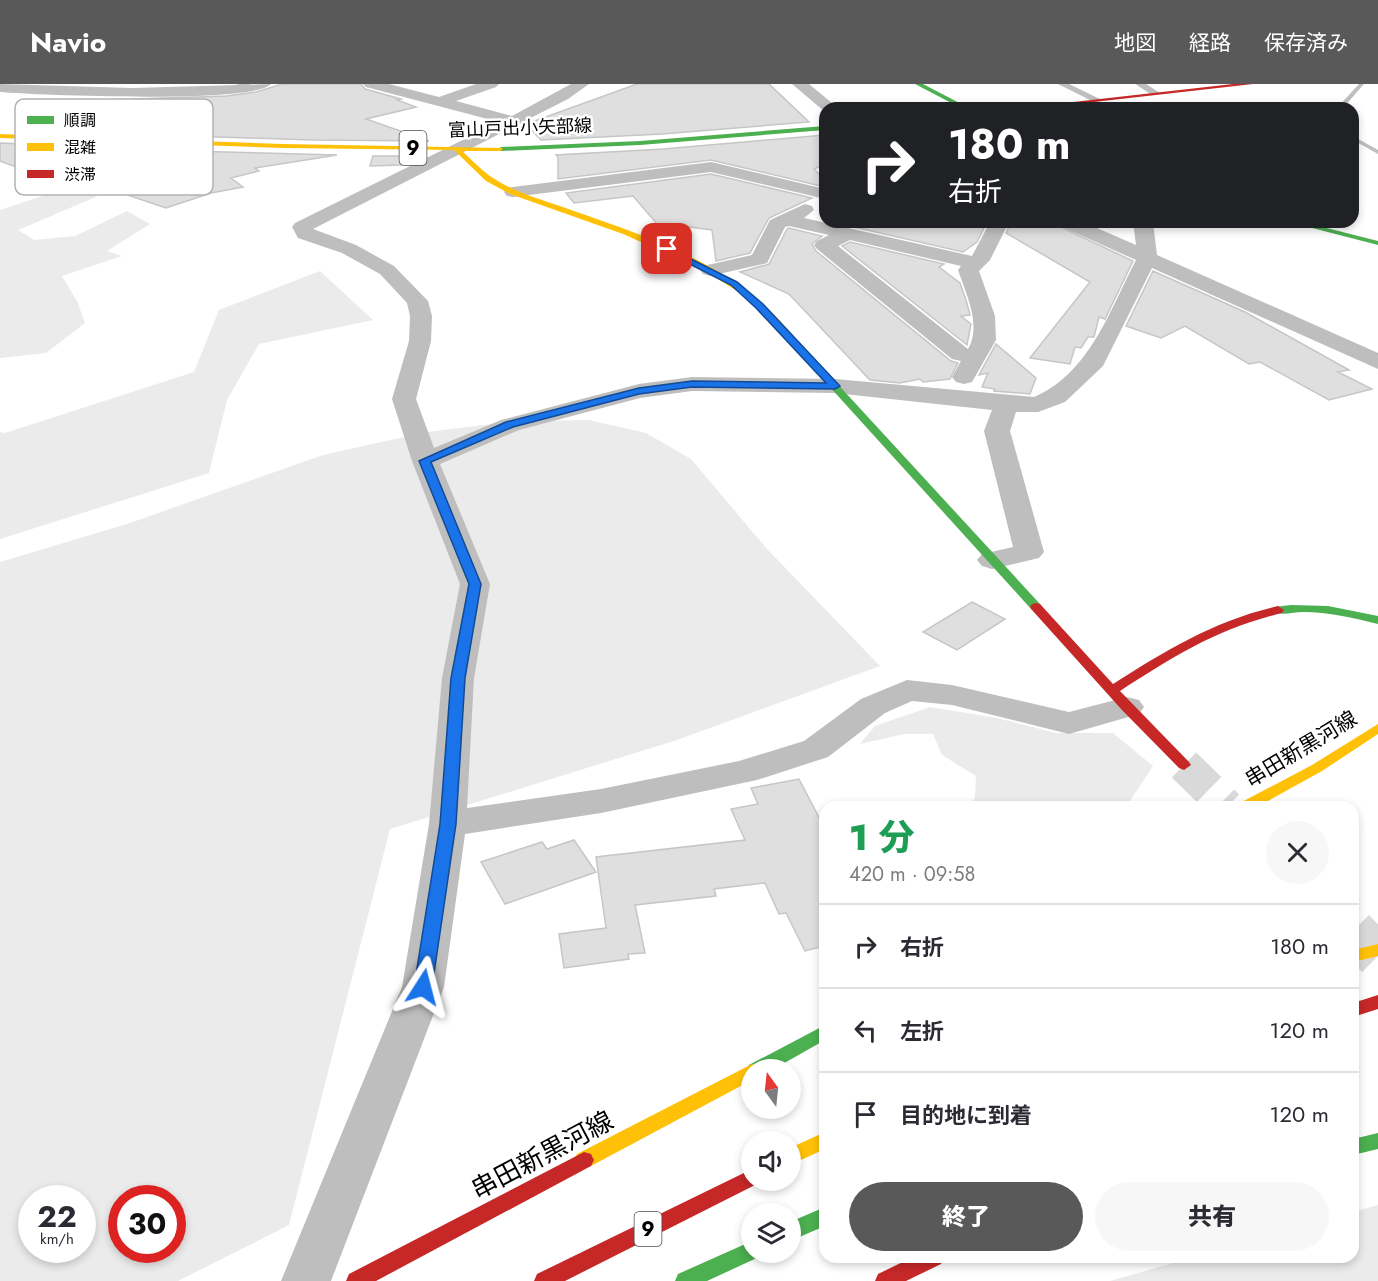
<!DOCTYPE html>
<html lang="ja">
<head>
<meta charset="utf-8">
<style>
  body { margin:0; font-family:Jost,"Noto Sans JP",sans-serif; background:#f7f7f7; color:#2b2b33; height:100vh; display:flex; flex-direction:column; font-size:22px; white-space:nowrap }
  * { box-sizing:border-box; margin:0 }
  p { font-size:20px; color:#7c7c81 }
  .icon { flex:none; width:33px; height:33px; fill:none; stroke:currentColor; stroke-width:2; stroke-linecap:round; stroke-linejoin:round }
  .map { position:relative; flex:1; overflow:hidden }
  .panel { position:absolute; left:819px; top:717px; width:540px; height:462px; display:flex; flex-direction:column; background:#fff; border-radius:18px; box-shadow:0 3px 9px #0003 }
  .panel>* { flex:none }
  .guide { position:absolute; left:819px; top:18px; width:540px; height:126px; border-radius:18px; box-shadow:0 3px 9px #0003; background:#202124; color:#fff; overflow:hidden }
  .needle { width:39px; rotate:345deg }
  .controls { position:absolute; left:741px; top:975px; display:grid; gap:12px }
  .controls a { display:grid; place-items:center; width:60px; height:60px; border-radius:50%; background:#fff; box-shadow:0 3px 9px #0003; font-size:30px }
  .speed { position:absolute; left:18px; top:1101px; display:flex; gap:12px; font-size:30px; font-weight:700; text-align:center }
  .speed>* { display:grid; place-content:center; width:78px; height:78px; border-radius:50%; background:#fff; box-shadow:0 3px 9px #0003; line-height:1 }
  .speed small { font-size:15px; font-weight:400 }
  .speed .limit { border:9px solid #d22; background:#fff; color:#111 }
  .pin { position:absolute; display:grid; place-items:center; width:51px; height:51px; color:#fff; margin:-26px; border-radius:12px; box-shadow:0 3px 9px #0006 }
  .me { position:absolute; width:66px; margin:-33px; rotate:9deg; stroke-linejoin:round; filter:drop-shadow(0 0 4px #0008) }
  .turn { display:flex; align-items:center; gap:21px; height:126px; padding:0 30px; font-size:27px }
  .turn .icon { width:78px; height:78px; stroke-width:2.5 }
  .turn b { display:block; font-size:42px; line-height:51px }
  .round { display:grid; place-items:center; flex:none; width:63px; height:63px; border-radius:32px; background:#f7f7f7 }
  .head { display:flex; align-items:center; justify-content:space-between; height:102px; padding:0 30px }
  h1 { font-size:36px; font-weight:800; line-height:45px; color:#1e9e55 }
  .action { display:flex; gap:12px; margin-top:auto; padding:12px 30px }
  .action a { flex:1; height:69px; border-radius:36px; background:#595959; color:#fff; font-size:24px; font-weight:800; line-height:69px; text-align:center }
  .action a+a { background:#f7f7f7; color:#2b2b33 }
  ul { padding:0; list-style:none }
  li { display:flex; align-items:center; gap:18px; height:84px; padding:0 30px; border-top:2px solid #e1e1e2 }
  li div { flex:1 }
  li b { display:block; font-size:22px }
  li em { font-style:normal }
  header { display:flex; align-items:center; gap:36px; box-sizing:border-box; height:84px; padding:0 30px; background:#595959; color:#fff }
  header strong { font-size:28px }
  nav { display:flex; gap:33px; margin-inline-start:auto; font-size:21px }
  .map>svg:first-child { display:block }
</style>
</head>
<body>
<header>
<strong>Navio</strong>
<nav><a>地図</a><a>経路</a><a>保存済み</a></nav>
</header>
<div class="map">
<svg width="1378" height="1197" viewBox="0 0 1378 1197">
  <rect width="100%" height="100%" fill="#fff"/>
  <path fill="#ebebeb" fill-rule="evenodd" d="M63,105l35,7 -80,34 16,10 41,-4 52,-25 23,13 -43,27 15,5 -60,20 15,25 8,22 -39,30 -46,5v-148z
    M320,187l53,49 -114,24 -32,56 -18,73 -209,66v-107l5,1 189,-61 25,-62z
    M589,336l57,13 45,26 76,90 113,117 -203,74 -287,89 -101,396 -111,56h-178v-719l130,-39 193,-68 104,-23 90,-11zM32,1114h50v52h-50zM122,1114h50v52h-50z
    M930,623l67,11 59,15h57l40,33 -27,41h-159l8,-9 1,-22 -34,-21 -9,-21h-29l-44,10 15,-18z
    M1378,1121v76h-268l84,-24h159v-45z"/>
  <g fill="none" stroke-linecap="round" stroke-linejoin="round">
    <path fill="#bebebe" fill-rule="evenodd" d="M239,0h15l-20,3 -2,-1z
      M1359,0h5l-21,24h-6z
      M1353,52l25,14v4l-25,-14z"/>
  </g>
  <path fill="#dfdfdf" stroke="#c6c6c6" stroke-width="1.5" d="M282,0h79l4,5 36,10 -4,1 19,7 -50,12 63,22 -117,-1 -244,-8 33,-32 125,-4 30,-4z
    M637,0h132l40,38 -147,12 -121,6 -15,-16z
    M824,51l1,29 -11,5 11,11v7l-114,-27 -153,19v-22l-2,-2 107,-6z
    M0,59l187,8 150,4 -82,13 4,3 -28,7 12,9 -32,6 -45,15 -101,-34 -14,4 -8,-1 -43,-16z
    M373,72h37l-1,4h-7l-1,5 -31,1z
    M711,90l101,24 -43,20 -19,35 -34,8 -4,-31 -45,-6 -9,1 -25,-29 -59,7 -8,-10z
    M832,138h155l-10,20 -14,10z
    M1007,138h43l83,39 -28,58 -6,-2 -5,20h-6l-7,11 -6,-1 -5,17 -40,-6 60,-76 -84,-49 3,-6z
    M789,144l33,8 -10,8 4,7 135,110 7,2 -8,16 -27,3 -3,-3 -20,4 -30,-3 -81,-86 -49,-22 29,-8 18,-35z
    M850,158l94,22 -5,3 21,16 6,17 4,15 -9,1 10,8 -4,21 -125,-99z
    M1153,187l92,41 104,58 -11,2 34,17 -43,11 -69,-38 -11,2 -64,-38 -24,12 -35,-12z
    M996,260l40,34 -6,16 -36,-3 1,-2 -13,-2 6,-14 -9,2z
    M972,518l33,17 -48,31 -34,-18z
    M799,695l26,50v117l-20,5 -19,-38 -7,1 -14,-31 -51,6 2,7 -81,9 10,48 -17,1 1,5 -65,9 -5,-34 47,-6 -10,-71 149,-17 -14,-31 27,-5 -7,-16z
    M574,756l22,32 -91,32 -24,-42 61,-20 5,7z"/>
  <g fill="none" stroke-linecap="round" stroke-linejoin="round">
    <path stroke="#d9d9d9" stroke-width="35" stroke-dasharray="35 18" stroke-linecap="butt" d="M1184,681l43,42"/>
    <path stroke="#d9d9d9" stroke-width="45" stroke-dasharray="45 22" stroke-linecap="butt" d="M1353,847l25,25"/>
    <path fill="#bebebe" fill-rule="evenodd" d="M1058,0h11l33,16 -8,2z
      M1135,0h11l14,9 -8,2z"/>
    <path fill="#bebebe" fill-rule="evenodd" d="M0,0l132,4 139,-4c-18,20 -235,11 -271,8z
      M363,0h26l50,13 37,-13h23l-3,3 -40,14 56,15 59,-32h18l-21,15 -255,130 43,16 38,21 34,35 4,15 -1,25 -15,58 18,49 67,-28 138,-36 53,-7 143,2 199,18c55,-23 76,-87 102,-137l-76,-34 -3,-4h26l53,23 -3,-23h20l4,33 221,98v16l-226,-101 -49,98 -38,36 -27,10h-22l-6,19 34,121 -5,6 -47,11 -10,-3 -5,-6 5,-6 31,-7 -29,-116 8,-21 -157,-17 -143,-2 -52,7 -121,32 -79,34 50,120 -16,94 -7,130 134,-19 138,-28 65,-20 57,-42 46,-19 45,5 117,27 58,-15 12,3 5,7 -5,7 -70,20 -117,-29 -40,-4 -27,12 -57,44 -71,23 -156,33 -136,21 -21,153 -113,294h-50l121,-294 27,-163 13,-146 18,-94 -48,-123 -20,-62 17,-58 1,-25 -3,-13 -27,-29 -38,-21 -44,-15 -6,-11 3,-4 204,-101 -133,-35z
      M792,0h17l29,24h-13l-1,3z
      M711,78l114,27v10l-114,-27 -198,25 -6,-1 -3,-4 3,-4 6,-1z
      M805,120l7,2 2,4 -10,8 168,38 18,-34h14l3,4 -17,34 -11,11 16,45 1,24 -24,42 -8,2 -8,-2 -4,-5 9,-16 -9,-2 -135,-110 -3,-4 3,-4 12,-6 -40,-9 -4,1 -18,36 -57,13 -7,-2 -3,-4 3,-4 49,-11 18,-35zM850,156l111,26 -3,4c8,24 24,55 10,79l-130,-103z"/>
    <path fill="#4caf50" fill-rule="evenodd" d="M915,0h8l46,24h-8z
      M825,42v4l-185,15 -139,6 -3,-2 3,-2 139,-6z
      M1289,138h14l75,19v4z
      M780,244h6l254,276 2,3 -2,3h-8l-252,-278z
      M1291,521l37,1 50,10v8c-25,-6 -49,-12 -75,-12 -10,0 -24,5 -31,-2l2,-3z
      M825,941v15l-53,30h-20v6l-3,-1 -3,-5 3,-5z
      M1378,1049v16l-25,6v-16z
      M825,1123v19l-35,15v-19z
      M752,1157v11h9l-2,5 -52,24h-32l3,-7z"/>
    <path fill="#ffc107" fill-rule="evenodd" d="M0,50l283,10 220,4 -2,3h-39c10,9 20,20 31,27 24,16 54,23 81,33 77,27 160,54 214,119l-8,2 -37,-37 -39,-25 -81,-36 -113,-40 -24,-13 -32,-31 -171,-2 -283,-10z
      M1378,640v10l-56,37 -65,36h-20l3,-4 72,-38z
      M1378,860v12l-25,6v-12z
      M752,980l6,2 2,4h-8v10l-161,86 -7,2 -7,-2 -3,-6 3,-6z
      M825,1048v17l-35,16v-17z"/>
    <path fill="#c62828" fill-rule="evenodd" d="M1233,0h20l-212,24h-21z
      M1036,519l4,1 73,80c53,-34 103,-64 165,-78l6,4 -2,3c-65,16 -106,42 -162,78l69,71 2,3 -7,5 -5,-2 -57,-58 -90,-100 -2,-3 2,-3z
      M1378,911v14l-25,8v-14z
      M584,1068l7,2 3,6 -3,6 -215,115h-30l3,-7z
      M752,1085v11h8l-1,3 -194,98h-31l3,-7z
      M913,1173h31l-3,7 -35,17h-31l3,-7z"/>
  </g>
  <path fill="#1a73e8" stroke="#114b97" stroke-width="1.5" d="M667,163l70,35 26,22 77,82 -5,3 -143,-2 -53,7 -126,33 -82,35 50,122 -16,94 -9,146 -24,163 -3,5 -6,2 -6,-2 -3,-5 26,-163 11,-146 18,-94 -50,-123 87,-39 133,-34 53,-7 134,2 -70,-75 -25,-23 -67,-34 -2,-2z"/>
  <g text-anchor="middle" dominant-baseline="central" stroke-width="5" stroke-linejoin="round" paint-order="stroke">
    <g font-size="18" fill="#000" stroke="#fff">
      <text transform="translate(520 44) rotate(-2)">富山戸出小矢部線</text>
    </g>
    <g fill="#fff" stroke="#4c4c4c" stroke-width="1.5">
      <rect x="399.5" y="47" width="27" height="34" rx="4.5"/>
      <rect x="634.5" y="1128" width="27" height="34" rx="4.5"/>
    </g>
    <g font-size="20" font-weight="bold" fill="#000">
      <text x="413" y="64">9</text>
      <text x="648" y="1145">9</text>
    </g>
    <g font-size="21" fill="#000" stroke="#fff">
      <text transform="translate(1301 665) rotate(-31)">串田新黒河線</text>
    </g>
    <g font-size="26" fill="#000" stroke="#fff">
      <text transform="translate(542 1071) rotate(-28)">串田新黒河線</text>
    </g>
  </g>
  <rect x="15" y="15" width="198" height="96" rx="9" fill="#fff" stroke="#b2b2b2" stroke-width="1.5"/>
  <rect x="27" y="32" width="27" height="8" fill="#4caf50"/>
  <rect x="27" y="59" width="27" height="8" fill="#ffc107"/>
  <rect x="27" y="86" width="27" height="8" fill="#c62828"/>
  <g font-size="16" fill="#000">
    <text x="64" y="42">順調</text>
    <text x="64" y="69">混雑</text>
    <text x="64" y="96">渋滞</text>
  </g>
</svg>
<div class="controls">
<a><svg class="needle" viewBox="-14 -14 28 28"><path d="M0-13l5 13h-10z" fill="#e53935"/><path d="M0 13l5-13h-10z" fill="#7c7c81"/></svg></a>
<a><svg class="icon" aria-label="sound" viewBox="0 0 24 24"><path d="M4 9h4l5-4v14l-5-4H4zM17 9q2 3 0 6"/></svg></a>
<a><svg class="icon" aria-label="layers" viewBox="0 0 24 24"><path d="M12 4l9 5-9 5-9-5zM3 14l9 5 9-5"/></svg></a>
</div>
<div class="speed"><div>22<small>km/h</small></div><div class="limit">30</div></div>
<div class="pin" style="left:667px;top:165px;background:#d93025"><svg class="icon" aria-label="arrive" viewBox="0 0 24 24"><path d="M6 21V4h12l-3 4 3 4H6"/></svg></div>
<svg class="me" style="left:423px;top:903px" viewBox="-20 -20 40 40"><path d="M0-17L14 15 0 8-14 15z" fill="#1a73e8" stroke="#fff" stroke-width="4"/></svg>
<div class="guide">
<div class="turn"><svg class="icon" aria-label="right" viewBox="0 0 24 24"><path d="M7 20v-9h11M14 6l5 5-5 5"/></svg><div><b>180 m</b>右折</div></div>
</div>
<section class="panel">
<div class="head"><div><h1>1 分</h1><p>420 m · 09:58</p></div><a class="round"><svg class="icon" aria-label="close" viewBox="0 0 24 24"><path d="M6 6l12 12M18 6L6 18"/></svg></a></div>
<ul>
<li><svg class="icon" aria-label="right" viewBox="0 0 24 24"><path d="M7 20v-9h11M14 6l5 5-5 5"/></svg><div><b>右折</b></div><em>180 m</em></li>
<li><svg class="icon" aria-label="left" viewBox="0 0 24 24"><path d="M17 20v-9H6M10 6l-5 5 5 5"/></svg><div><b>左折</b></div><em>120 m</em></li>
<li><svg class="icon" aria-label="arrive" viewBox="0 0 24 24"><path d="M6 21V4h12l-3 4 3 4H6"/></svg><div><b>目的地に到着</b></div><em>120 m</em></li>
</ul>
<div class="action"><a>終了</a><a>共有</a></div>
</section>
</div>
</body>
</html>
